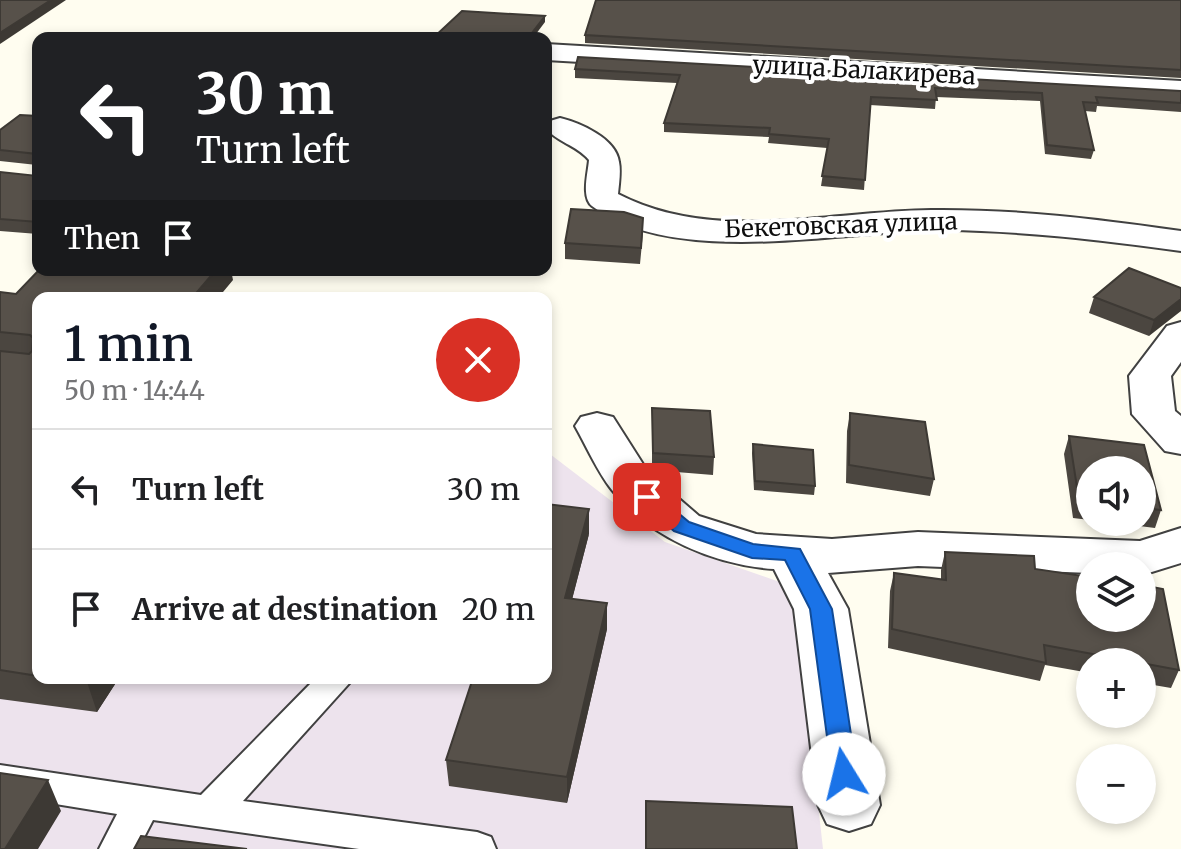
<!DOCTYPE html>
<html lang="en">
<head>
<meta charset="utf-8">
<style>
  body { margin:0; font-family:Merriweather,serif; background:#f2f2f2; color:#202124; height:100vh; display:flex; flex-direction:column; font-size:30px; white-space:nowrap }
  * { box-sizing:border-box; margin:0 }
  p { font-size:26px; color:#757577 }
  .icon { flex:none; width:44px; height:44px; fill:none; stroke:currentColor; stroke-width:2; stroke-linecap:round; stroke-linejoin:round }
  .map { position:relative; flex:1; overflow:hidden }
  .drawer { position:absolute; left:32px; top:292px; width:520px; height:392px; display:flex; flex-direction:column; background:#fff; border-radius:16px; box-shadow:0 4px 12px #0003 }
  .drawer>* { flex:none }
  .top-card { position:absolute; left:32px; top:32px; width:520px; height:244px; border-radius:16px; box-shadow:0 4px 12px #0003; background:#202124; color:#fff; overflow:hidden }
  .fabs { position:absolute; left:1076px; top:456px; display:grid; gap:16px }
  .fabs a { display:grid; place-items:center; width:80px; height:80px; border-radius:50%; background:#fff; box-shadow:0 4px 12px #0003; font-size:40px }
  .pin { position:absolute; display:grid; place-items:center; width:68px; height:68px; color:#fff; margin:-34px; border-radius:16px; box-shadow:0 4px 12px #0006 }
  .me { position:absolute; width:88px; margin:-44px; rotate:351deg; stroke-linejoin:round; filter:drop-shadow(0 0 6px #0008) }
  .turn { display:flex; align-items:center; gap:28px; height:168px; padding:0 32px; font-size:36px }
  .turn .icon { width:104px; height:104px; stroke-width:2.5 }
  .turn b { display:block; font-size:56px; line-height:68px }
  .then { display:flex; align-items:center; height:76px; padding:0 32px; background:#0003; gap:16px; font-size:30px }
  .round { display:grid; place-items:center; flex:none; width:84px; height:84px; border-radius:42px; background:#f2f2f2 }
  .summary { display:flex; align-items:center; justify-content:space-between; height:136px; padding:0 32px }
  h1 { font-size:48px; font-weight:600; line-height:60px; color:#111827 }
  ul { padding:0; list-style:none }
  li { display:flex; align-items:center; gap:24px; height:120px; padding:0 32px; border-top:2px solid #e0e0e0 }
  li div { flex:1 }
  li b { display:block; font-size:30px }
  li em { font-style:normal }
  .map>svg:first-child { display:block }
</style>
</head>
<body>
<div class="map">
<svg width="1181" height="849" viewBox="0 0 1181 849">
  <rect width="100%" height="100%" fill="#fffdf0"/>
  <path fill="#ede3ed" d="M0,317l38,361h508v-227l119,91 129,45 29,262h-823z"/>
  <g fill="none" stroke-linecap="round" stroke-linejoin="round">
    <defs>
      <path id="lane" d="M316,678h38l-111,123 234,31 14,5 5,12h-137l-206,-29 -15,29h-39l18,-35 -117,-19v-30l201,30z"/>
      <path id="street" d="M546,44l635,37v16l-635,-37z
        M560,118c20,5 56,20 59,44 2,9 0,22 -1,32 97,50 209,17 313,16 85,-1 167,9 250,21v20c-79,-11 -156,-20 -236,-21 -98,0 -271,39 -353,-24 -11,-9 -4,-33 -3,-46 -12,-15 -33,-18 -43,-32l4,-7z
        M1181,322v40l-10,14 4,35 6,5v38l-16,-3 -33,-37 -3,-38 38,-50z
        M597,413l16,4 35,55 51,44 57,18 76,5 86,-7 222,9 41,-13v35l-39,12v-9h-52v7l-172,-7 -90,7 20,36 32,196 -9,19 -22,7 -22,-7 -9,-19 -24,-196 -20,-40c-59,-4 -124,-31 -162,-79 -15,-19 -25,-43 -37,-64l6,-9z"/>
    </defs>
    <use href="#lane" stroke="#414141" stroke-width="4"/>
    <use href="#street" stroke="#414141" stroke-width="4"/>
    <use href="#lane" fill="#fff" fill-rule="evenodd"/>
    <use href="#street" fill="#fff" fill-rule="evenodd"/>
  </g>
  <path fill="#4b4640" d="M1181,0v78l-596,-35v-8z
    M575,69l606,22v21l-84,-6 -1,6 -11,-1 9,39 -3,9 -46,-5 -5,-53 -104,-4 -1,12 -65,-4 -6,85 -43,-4 6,-38 -59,-5 1,-6 -105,-5v-9l13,-40 -102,-5z
    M38,116v118l-38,-3v-59l37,4v-11l-37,-4v-31z
    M643,233l-3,31 -75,-5v-16z
    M233,280l-195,18v380h81l-22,34 -97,-13v-407l16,2z
    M1181,288l-32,48 -60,-23 5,-16z
    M652,408l62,49 -1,18 -61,-5z
    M850,413l84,66 -4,17 -84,-13 1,-52z
    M1069,436l75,9 17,65 -6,18 -47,-6h34v-52h-52v50l-17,-2 -9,-64z
    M753,444l62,42 -1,9 -60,-5 -2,-37z
    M589,534l-17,65 35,30 -40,174 -118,-17 -3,-26z
    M945,552l90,17 144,101 -8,18 -29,-5v-21h-52v11l-45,-8 -5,16 -152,-33 2,-57 4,-18 47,6v-9z"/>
  <path fill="#3d3934" d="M51,0h15l-66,44v-11z
    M545,16v6l-12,16h-5z
    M216,270h15l2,10 -15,18h-26z
    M1181,299v12l-32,25 5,-16z
    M589,509v25l-23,89 -1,-25z
    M607,603v26l-40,174v-26z
    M89,678h30l-22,34 -10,-30z
    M48,780l13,31 -23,38h-33z"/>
  <path fill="#57514a" stroke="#3d3934" stroke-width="2" d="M0,0h51l-51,33z
    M596,0h585v70l-596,-35z
    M462,11l83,5 -17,22h-95z
    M578,57l603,34v12l-85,-6 2,6 -15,-1 11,48 -47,-5 -5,-52 -107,-5 2,12 -66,-3 -6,83 -43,-4 7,-37 -60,-5 1,-6 -106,-5 16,-48 -105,-6z
    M20,115l18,1v106l-38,-3v-47l37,4v-22l-37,-4v-20z
    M571,209l53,3 19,6 -2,30 -76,-5z
    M1129,268l52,20v11l-27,21 -60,-23z
    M39,270h177l-24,28h-154v378l-38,-6v-319l29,3 3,-3 1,-13 -3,-3 -30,-3v-40l16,2z
    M652,408l58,3 4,46 -61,-4z
    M850,413l75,9 9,57 -85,-14z
    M1069,436l75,9 17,65 -19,-2v-38h-52v31l-11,-1z
    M753,444l60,6 2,36 -60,-5z
    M546,504l43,5 -24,89 42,5 -40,174 -121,-17 27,-82h73z
    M945,552l89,4 1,13 55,8v41h52v-33l21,4 16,81 -135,-25 2,18 -154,-34 2,-56 52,7z
    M56,678h33l-2,4z
    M0,773l48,7 -43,69h-5z
    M646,801l146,6 5,42h-151z
    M141,836l106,13h-113z"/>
  <path fill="#1a73e8" stroke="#114b97" stroke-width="2" d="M647,491l7,2 35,29 64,22 47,5 32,60 25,165 -4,7 -9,3 -9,-3 -3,-7 -22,-165 -25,-49 -33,-2 -78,-27 -34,-30 -2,-4z"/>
  <g text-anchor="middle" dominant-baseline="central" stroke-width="8" stroke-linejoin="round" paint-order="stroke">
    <g font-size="24" fill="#0e0e0e" stroke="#fff">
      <text transform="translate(864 70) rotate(3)">улица Балакирева</text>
      <text transform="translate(841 225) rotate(-2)">Бекетовская улица</text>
    </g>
  </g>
</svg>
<div class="fabs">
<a><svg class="icon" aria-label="sound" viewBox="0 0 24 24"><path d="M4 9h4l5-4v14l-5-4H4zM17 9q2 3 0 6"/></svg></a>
<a><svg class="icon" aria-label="layers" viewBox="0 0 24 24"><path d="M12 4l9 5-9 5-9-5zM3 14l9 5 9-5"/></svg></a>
<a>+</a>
<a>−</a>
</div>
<div class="pin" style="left:647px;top:497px;background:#d93025"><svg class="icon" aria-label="arrive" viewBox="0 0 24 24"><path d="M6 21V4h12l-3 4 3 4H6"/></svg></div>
<svg class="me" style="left:844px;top:774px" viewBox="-20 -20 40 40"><circle r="19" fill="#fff"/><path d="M0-13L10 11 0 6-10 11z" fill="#1a73e8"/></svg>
<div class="top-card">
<div class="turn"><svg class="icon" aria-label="left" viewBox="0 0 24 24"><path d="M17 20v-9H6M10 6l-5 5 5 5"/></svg><div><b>30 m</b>Turn left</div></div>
<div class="then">Then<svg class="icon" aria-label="arrive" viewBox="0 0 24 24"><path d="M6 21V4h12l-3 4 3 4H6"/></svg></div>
</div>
<section class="drawer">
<div class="summary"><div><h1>1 min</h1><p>50 m · 14:44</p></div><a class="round" style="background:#d93025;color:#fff"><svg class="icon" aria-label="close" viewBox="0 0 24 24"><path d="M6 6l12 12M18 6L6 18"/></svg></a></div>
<ul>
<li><svg class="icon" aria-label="left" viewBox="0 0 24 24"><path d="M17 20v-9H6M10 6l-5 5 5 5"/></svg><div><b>Turn left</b></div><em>30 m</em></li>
<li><svg class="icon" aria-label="arrive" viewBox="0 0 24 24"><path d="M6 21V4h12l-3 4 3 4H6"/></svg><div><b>Arrive at destination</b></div><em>20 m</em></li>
</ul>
</section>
</div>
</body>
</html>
